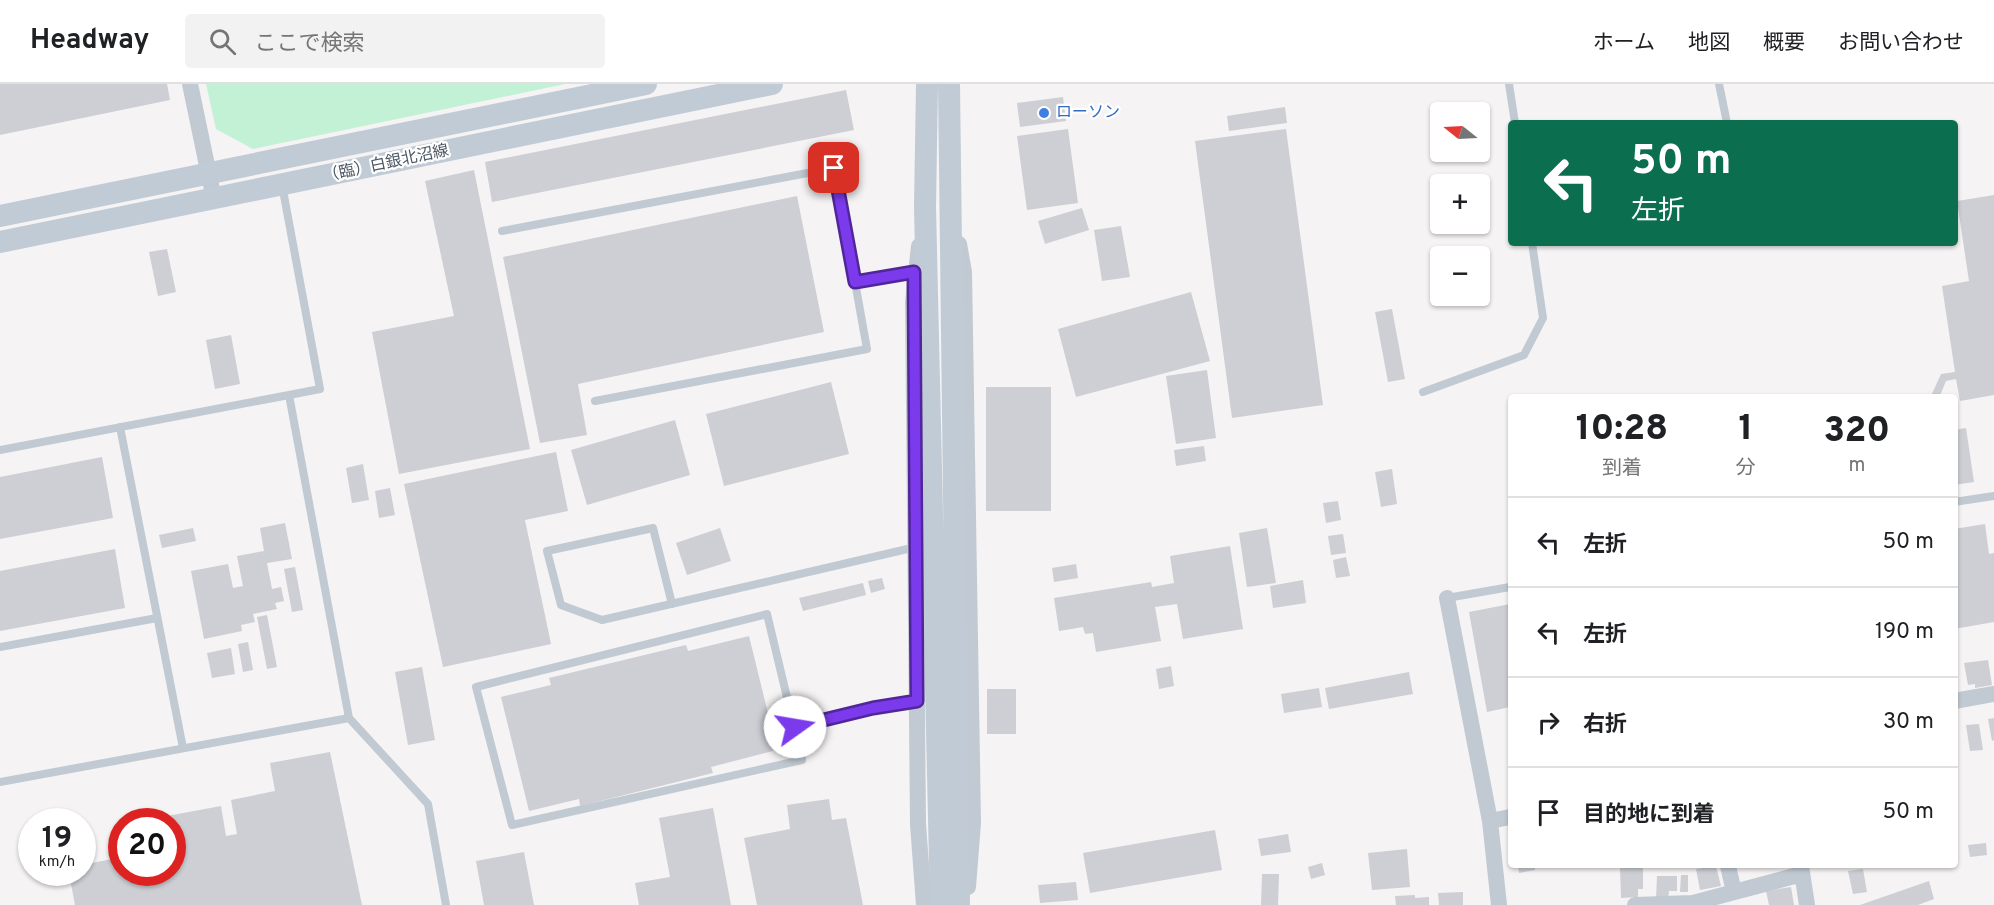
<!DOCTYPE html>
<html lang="ja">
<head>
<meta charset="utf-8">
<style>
  body { margin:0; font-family:Overpass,"Noto Sans JP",sans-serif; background:#f2f2f2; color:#202124; height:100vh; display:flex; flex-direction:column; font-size:22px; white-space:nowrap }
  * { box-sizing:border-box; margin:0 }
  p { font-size:20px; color:#757577 }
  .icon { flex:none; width:33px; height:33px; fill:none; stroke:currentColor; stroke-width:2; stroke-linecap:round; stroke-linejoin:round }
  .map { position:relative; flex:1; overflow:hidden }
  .sheet { position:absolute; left:1508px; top:310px; width:450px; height:474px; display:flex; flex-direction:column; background:#fff; border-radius:6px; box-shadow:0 2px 4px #0004 }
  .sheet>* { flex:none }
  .hud { position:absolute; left:1508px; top:36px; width:450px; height:126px; border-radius:6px; box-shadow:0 2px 4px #0004; background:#0b6e4f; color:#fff; overflow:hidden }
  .needle { width:39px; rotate:288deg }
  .fabs { position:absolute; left:1430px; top:18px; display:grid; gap:12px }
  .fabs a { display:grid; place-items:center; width:60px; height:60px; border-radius:6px; background:#fff; box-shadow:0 2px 4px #0004; font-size:30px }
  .speed { position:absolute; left:18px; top:724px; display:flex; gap:12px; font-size:30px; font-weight:700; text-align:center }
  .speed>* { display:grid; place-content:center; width:78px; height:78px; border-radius:50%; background:#fff; box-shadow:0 2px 4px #0004; line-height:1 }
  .speed small { font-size:15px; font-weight:400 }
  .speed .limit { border:9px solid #d22; background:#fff; color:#111 }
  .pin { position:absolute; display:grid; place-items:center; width:51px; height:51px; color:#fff; margin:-26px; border-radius:12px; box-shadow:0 3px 9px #0006 }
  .me { position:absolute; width:66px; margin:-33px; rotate:77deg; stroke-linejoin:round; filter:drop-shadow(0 0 4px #0008) }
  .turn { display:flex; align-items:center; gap:21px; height:126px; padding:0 24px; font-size:27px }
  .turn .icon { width:78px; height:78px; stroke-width:2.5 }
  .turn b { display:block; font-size:42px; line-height:51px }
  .eta { display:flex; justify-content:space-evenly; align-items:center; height:102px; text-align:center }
  .eta b { font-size:36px; font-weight:800; line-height:42px }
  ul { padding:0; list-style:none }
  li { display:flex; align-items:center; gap:18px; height:90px; padding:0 24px; border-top:2px solid #e0e0e0 }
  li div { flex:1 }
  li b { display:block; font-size:22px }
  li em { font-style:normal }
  header { display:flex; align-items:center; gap:36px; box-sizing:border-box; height:84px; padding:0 30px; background:#fff; border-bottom:2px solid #e0e0e0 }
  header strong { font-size:28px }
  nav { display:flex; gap:33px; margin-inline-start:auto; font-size:21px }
  .search { width:420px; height:54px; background:#f2f2f2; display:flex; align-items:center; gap:15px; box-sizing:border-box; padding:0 21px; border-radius:6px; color:#757577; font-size:22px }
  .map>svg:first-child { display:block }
</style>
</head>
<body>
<header>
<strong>Headway</strong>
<div class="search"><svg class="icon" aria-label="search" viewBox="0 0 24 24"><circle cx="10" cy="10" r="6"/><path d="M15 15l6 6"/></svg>ここで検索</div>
<nav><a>ホーム</a><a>地図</a><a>概要</a><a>お問い合わせ</a></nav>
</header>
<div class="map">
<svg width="1994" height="821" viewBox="0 0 1994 821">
  <rect width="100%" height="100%" fill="#f5f3f3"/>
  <path fill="#c3f1d5" d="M206,0h359l-312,65 -37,-20z"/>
  <path fill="#cdcfd5" d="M0,0h167l3,16 -170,35z
    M846,6l8,40 -362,72 -7,-40z
    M1063,13l3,24 -46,6 -3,-24z
    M1285,23l2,16 -58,8 -2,-15z
    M1068,45l10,74 -51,7 -10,-74z
    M1286,45l37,276 -91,13 -37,-277z
    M474,86l56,279 -131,25 -27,-142 82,-16 -29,-135z
    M1994,111v200l-34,6 -4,-22 -10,2 -7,17h-9l11,-24 14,-2 -13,-86 27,-5 -12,-80z
    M797,112l27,136 -246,52 9,51 -47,8 -37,-186z
    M1082,124l7,22 -44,14 -7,-23z
    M1121,142l9,51 -28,4 -8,-51z
    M167,165l9,43 -18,4 -9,-44z
    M1191,208l19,69 -134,36 -18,-68z
    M1392,225l13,70 -17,3 -13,-70z
    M231,251l9,49 -25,5 -9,-49z
    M1207,286l9,68 -40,6 -10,-68z
    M831,298l18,72 -125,32 -18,-72z
    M986,303h65v124h-65z
    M675,336l15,55 -103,30 -16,-55z
    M1966,344l8,54 -20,3v-55z
    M1204,362l2,15 -30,5 -2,-16z
    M556,368l12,59 -43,9 26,124 -108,23 -39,-183z
    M102,373l11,61 -113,21v-62z
    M363,380l6,36 -17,3 -6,-35z
    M1392,385l5,35 -16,3 -6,-35z
    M390,404l5,27 -16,3 -4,-27z
    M1338,417l3,19 -15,3 -3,-20z
    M285,439l7,36 -25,4 5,26 9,-2 3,14 -9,2 2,6 -24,5 2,8 -14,3 1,6 -38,8 -13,-68 37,-7 5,24 10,-2 -6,-30 27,-5 -4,-23z
    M1985,440l4,30 5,-1v69l-40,7v-100z
    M193,444l3,13 -34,7 -3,-13z
    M720,444l11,33 -44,14 -11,-32z
    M1267,444l9,55 -29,4 -8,-54z
    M1343,450l3,19 -15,2 -3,-19z
    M1230,462l13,83 -60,10 -6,-35 -22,3 6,34 -65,11 -3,-19 -8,1 -2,-7 -24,4 -5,-33 97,-16 1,5 22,-4 -4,-27z
    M115,465l10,59 -125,23v-60z
    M1346,473l4,19 -14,2 -3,-18z
    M1076,480l2,14 -24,4 -2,-14z
    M295,483l8,43 -11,2 -8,-43z
    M882,494l3,11 -14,4 -3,-12z
    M1303,496l3,23 -33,5 -3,-22z
    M863,499l3,12 -63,16 -4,-13z
    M1510,520v103l-23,5 -18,-100z
    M267,531l10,52 -10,2 -10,-52z
    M749,552l28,114 -66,17 2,6 -133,33 -1,-7 -50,12 -28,-114 50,-12 -2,-7 137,-33 2,6z
    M248,558l5,28 -10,2 -5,-28z
    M231,564l4,26 -23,4 -5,-25z
    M1988,576l4,25 -17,3v-4l-7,1 -4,-22z
    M1171,582l3,20 -15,3 -3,-20z
    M422,583l13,73 -27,5 -13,-73z
    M1409,588l4,22 -84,15 -4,-21z
    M1319,604l3,19 -38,6 -3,-19z
    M987,605h29v45h-29z
    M1994,634v22l-2,1 -4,-22z
    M1979,640l4,26 -13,1 -4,-26z
    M330,668l32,153h-287l-6,-32h13v-8l40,-8v16h50v-51h-4l-1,-6 54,-10 5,30 11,-2 -6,-34 44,-9 -5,-28z
    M829,715l3,21 14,-2 17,87h-106l-13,-67 46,-9 -3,-24z
    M713,724l18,97h-92l-4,-22 35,-6 -11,-59z
    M1215,746l7,40 -132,23 -7,-40z
    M1288,750l3,18 -30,4 -3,-17z
    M1986,759l1,12 -17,2 -2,-12z
    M1407,765l3,38 -38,3 -4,-37z
    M524,768l10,53h-50l-8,-44z
    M1322,779l3,12 -14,4 -3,-12z
    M1518,782h17v4l-16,3z
    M1643,782v23h-5v8l-17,1 -1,-31z
    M1716,782l5,20 -21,4 -4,-21z
    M1863,785l4,23 -14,2 -5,-23z
    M1262,790h17l-1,31h-17z
    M1681,791h7v17h-8z
    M1657,792h20v15h-8l-1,9h-12z
    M1929,797l5,18 -16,6h-58z
    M1076,798l2,18 -38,3 -2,-18z
    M1791,803l3,18h-25l-3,-14z
    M1463,808v13h-24l-1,-12z
    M1415,811v3l14,-1v8h-33l-1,-9z"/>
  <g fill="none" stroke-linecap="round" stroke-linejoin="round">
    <path stroke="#c1cad2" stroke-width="8" d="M1509,0l6,39
      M1719,0l8,39
      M282,101l38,204 -31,6
      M502,147l332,-63 21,114 59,-10
      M1423,308l101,-37 19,-37 -11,-75
      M595,317l272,-52 -12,-67
      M120,343l63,321
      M0,366l289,-55 60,323 79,86 18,101
      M1954,418l40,-6
      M1447,514l63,-11
      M672,520l-19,-76 -106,23 14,54 41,15 314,-73
      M767,530l35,146 -290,65 -36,-138z
      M0,563l157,-29
      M795,643l78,-19 44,-7
      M0,698l349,-64"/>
    <path stroke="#c1cad2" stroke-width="16" d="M190,0l24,115
      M959,160l5,28 9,551 -5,64
      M919,162l-6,56 5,522 6,81
      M1447,514l43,223 9,84
      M1954,617l40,-7
      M1490,737l20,-4
      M1728,782l6,26
      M1801,782l6,39
      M1635,821l58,-2 109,-29"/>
    <path stroke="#c1cbd6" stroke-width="22" d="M927,0l-2,123 16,698
      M949,0l10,821
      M0,132l646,-132
      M0,158l772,-158"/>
  </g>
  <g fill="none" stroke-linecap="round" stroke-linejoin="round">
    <defs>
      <path id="route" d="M795,643l78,-19 44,-7 -3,-429 -59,10 -21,-114"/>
    </defs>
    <use href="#route" stroke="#51269a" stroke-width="15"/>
    <use href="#route" stroke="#7c3aed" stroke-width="10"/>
  </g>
  <circle fill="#3f7fe0" stroke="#fff" stroke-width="2" cx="1044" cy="29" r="6"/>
  <g text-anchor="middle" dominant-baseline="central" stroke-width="4.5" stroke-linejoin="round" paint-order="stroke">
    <g font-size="16" fill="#366cbe" stroke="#fff" text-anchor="start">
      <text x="1056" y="29">ローソン</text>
    </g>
    <g font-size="16" fill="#4a5661" stroke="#fff">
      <text transform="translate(386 80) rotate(-12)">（臨）白銀北沼線</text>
    </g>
  </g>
</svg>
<div class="fabs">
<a><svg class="needle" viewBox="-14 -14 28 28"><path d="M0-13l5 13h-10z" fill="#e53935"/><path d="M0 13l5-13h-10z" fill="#757577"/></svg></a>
<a>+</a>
<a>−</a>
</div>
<div class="speed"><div>19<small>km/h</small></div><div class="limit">20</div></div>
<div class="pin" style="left:834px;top:84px;background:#d93025"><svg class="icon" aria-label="arrive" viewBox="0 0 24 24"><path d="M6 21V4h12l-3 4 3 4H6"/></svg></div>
<svg class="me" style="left:795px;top:643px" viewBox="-20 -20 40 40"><circle r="19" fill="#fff"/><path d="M0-13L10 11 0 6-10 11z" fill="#7c3aed"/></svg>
<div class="hud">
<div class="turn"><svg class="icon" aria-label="left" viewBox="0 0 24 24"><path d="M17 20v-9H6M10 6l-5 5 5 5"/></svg><div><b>50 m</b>左折</div></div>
</div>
<section class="sheet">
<div class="eta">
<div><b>10:28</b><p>到着</p></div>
<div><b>1</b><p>分</p></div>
<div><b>320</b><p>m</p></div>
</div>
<ul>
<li><svg class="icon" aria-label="left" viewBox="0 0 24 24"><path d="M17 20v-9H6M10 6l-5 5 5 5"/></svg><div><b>左折</b></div><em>50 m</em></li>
<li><svg class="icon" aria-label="left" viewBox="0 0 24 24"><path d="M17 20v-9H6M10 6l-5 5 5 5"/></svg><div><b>左折</b></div><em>190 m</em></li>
<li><svg class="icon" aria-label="right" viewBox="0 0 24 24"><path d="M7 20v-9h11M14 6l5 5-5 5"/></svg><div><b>右折</b></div><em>30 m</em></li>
<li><svg class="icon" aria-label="arrive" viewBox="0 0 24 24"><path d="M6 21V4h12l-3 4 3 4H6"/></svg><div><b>目的地に到着</b></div><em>50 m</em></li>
</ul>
</section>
</div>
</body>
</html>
